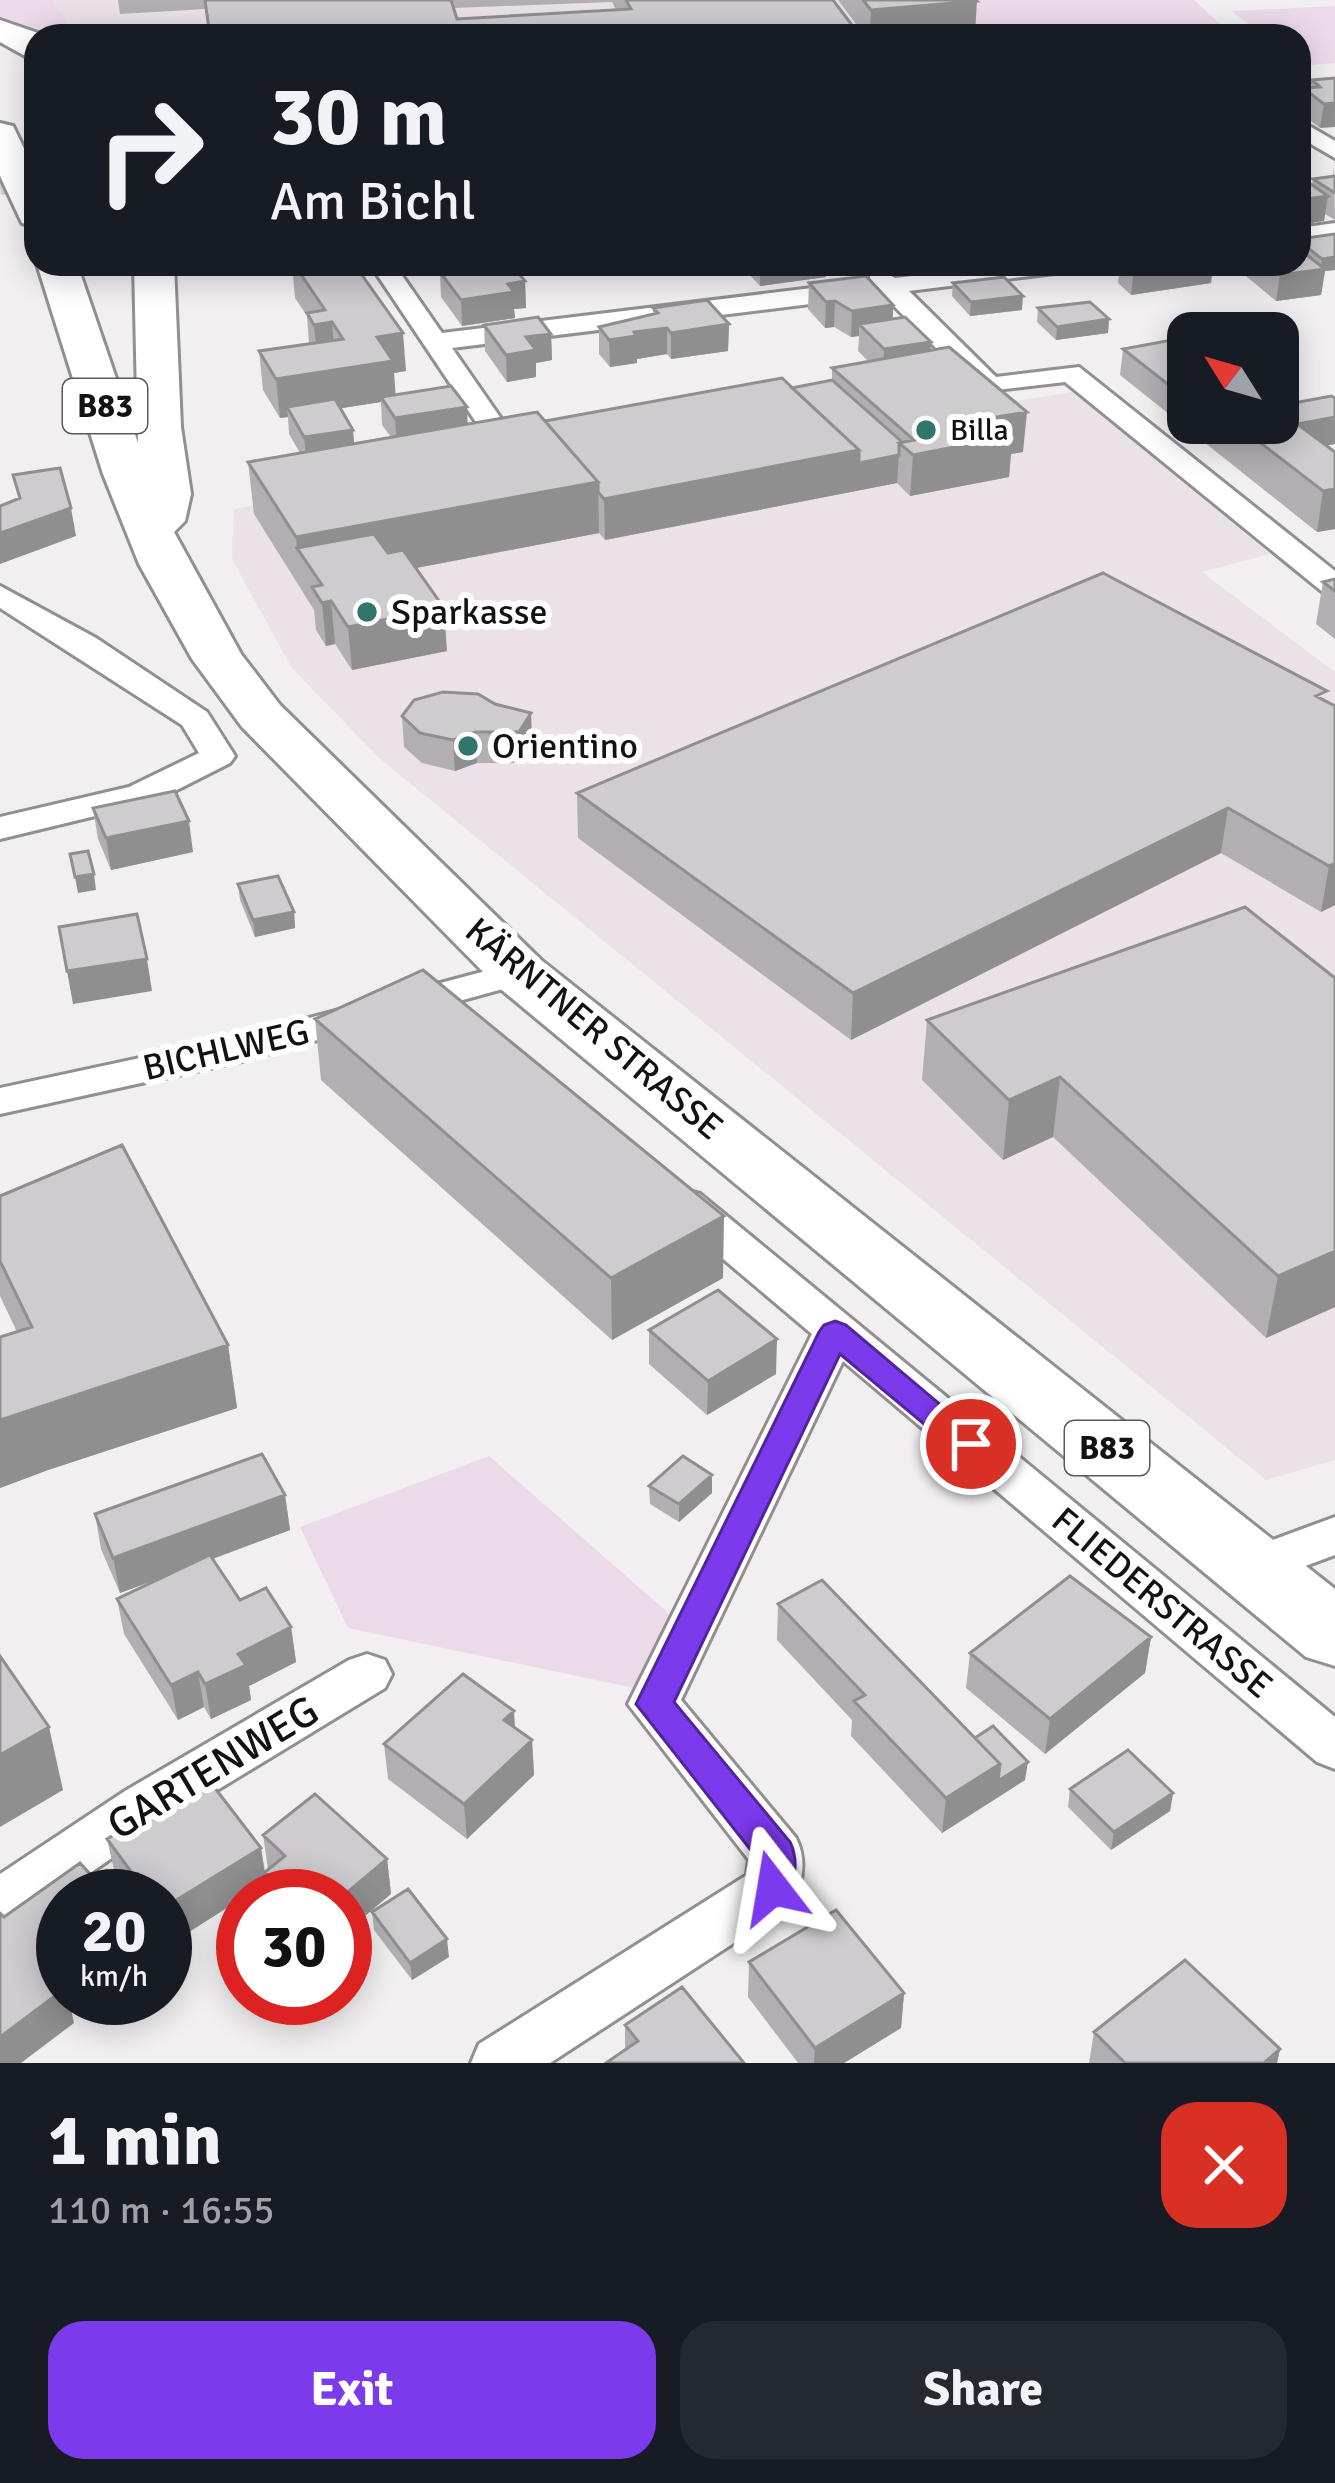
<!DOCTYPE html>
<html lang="en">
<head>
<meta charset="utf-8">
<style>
  body { margin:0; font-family:Signika,sans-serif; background:#242831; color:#f1f3f6; height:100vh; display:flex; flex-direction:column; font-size:45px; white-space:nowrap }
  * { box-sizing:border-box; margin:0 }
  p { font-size:39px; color:#9ea1a6 }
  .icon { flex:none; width:66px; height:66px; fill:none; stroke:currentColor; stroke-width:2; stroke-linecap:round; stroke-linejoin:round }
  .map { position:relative; height:2063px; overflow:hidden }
  .drawer { display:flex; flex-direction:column; background:#171b24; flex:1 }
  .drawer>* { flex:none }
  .guide { position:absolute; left:24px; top:24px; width:1287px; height:252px; border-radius:36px; box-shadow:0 6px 30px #0003; background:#171b24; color:#f1f3f6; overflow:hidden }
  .needle { width:78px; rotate:307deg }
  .fabs { position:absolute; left:1167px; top:312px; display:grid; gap:24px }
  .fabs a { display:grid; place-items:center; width:132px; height:132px; border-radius:24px; background:#171b24; box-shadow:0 6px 30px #0003; font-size:60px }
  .speed { position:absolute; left:36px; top:1869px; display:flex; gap:24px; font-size:60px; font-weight:700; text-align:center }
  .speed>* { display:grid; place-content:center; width:156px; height:156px; border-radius:50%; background:#171b24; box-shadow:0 6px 30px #0003; line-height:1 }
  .speed small { font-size:30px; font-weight:400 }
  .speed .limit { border:18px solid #d22; background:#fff; color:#111 }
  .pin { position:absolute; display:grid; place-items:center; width:102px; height:102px; color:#fff; margin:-51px; border:6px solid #fff; border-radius:50%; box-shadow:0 3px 12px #0007 }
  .me { position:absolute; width:132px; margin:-66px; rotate:346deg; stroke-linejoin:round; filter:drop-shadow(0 0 9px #0008) }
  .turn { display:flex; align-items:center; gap:42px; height:252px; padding:0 48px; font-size:54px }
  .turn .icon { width:156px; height:156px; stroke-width:2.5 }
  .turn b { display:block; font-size:84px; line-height:102px }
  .round { display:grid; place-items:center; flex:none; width:126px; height:126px; border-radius:36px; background:#242831 }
  .overview { display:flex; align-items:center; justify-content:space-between; height:204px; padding:0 48px }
  h1 { font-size:72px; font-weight:700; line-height:90px }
  .action { display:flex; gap:24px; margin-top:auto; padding:24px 48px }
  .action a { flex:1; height:138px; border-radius:36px; background:#7c3aed; color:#fff; font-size:48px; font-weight:700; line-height:138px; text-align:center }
  .action a+a { background:#242831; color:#f1f3f6 }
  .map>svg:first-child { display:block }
</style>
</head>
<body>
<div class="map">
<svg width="1335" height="2063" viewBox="0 0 1335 2063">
  <rect width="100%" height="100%" fill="#f2eff1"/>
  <path fill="#ebe2e9" d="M53,0h894l-6,36h-864z
    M955,378l39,26 79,-12 197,162 -68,18 133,100v788l-69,20 -887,-722 -88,-91 -59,-108 2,-50z"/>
  <path fill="#ecdae8" d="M0,0h53l24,36h-32l-45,-18z
    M947,0h247l39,36h-292z
    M1335,6v57l-36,3v-30h-36l-31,-25z
    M489,1456l185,162 -40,70 -286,-60 -48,-101z"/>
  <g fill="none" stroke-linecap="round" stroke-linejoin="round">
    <path stroke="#d1ced0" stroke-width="22" stroke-dasharray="22 12" stroke-linecap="butt" d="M0,184l36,-3"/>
    <defs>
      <path id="street" d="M1335,82v12l-36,4v-12z
        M1299,120l36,21v17l-36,-21z
        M1335,223v14l-36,5v-14z
        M370,264h24l48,69 428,-52v-10l9,-2 16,9 115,-14h73l-12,7 -162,20 87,86 83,-10 256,204v24l-11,-2 -259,-211 -85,10 -97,-97 -431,53 68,98 -14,8 -10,-2z
        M0,586l96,52 111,74 28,44 -5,7 -77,39 -153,37v-22l129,-30 70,-34 -17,-28 -182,-117z
        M519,962l13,3 6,8 -6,8 -291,80 -241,53v-26l238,-51z
        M685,1190l15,4 635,523v52l-18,-7 -474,-401 -162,339 115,138c11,22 7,44 -4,67l-242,158h-79l8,-19 268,-169 2,-15 -121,-156 184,-370 -142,-120 -6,-10 6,-10z
        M1335,1517v38l-81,30 -17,-6 -7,-13 7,-13z
        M367,1654l18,6 7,14 -7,14 -222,135 -143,98 -20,7v-54l125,-83 224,-131z"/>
      <path id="primary" d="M0,20l38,13 -2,29 -36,-20z
        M0,123l13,3 23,47v54l-14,-4 -22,-47z
        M37,264h40l61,179 -4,-179h40l7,163 10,67 -6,27 -11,11 67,122 39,51 261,255 794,629v77l-29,-9 -809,-671 -255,-259 -50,-68 -53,-95 -36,-90z"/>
    </defs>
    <use href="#street" stroke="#918f91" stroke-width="6"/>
    <use href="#primary" stroke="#918f91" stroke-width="6"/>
    <use href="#street" fill="#fff" fill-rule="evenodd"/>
    <use href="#primary" fill="#fff" fill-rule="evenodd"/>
  </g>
  <path fill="#b1afb1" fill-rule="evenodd" d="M118,0h715l25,33 -1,3h-648l-4,-27 -85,5zM612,2l4,8 -159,9 -4,-11z
    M838,0h138l-1,33 -38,3h-72z
    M1335,78l-15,50 -21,-16 4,-24h8l1,-8z
    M1334,167l1,53 -10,-6 -1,7 -12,-36 1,-6 20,-3z
    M1335,234v36l-10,1 -4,24 -45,6 -30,-25 2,-12h51v-25z
    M292,264h62l52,107 -12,2 1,22 72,29 78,-3 247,-33 40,-8v-12l37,-6 -11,-11 1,-15 -8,1 -17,-10 -9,1 -17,-19 1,-26 84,22v14l38,23v8l92,102 -12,2 -2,23 -99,19 -13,-13 -292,57 -6,-7 -183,35 31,83 -95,19 -17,-26 -9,2 -10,-16 -2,-20 -60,-96 -6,-52 52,-9 -11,-19 -1,-17 -8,1 -17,-28 -4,-39 50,-7 -2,-28 -12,-18zM381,402l1,23 9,12 -37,7 -1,-14 -13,-22z
    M428,264h83l14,17 1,27 -12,1 1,9 -53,8 -21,-29 -1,-24 -5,1z
    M740,264h87l-1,13 -66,9z
    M1120,264h93l-2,19 -80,12 -13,-12z
    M953,283l69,27 -52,6 -18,-20z
    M653,308l76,16 -1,27 -57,8 -4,-5 -30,5v4l-27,4 -11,-13v-27l54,-13z
    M1038,308l71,11 -1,14 -52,7 -19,-18z
    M484,325l67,9 1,26 -16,3v14l-29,5 -22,-31z
    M1188,337v86h90l48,23 9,6v77l-18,3 -197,-157 3,-26z
    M1335,579v60l-19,-15 7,-42z
    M1325,701l10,204 -14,7 -100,-59 -370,187 -273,-202 -1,-45z
    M495,704l36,9 1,31 -12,19h-43l-22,8 -33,-8 -18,-16 -2,-31z
    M93,808l100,44 -82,18 -13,-31z
    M238,884l56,28 1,16 -40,9 -15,-37z
    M1245,907l90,400 -69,31 -213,-201 -50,23 -81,-80 5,-60z
    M315,1019l408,259 -111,62 -291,-260z
    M0,1196l228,149 9,63 -189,62 -48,18v-151l17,-5 -17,-36z
    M649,1330l127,44 -69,41 -58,-51z
    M649,1486l63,7 -33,29 -29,-18z
    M285,1495l5,35 -77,29 27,41 51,27 5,35 -47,24 2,14 -40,19 -7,-12 -26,13 -54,-86 -7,-35 44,-21 -41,15 -19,-44 -6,-35z
    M778,1604l197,134 50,42 -83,53 -91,-97 1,-16 -75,-80z
    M1151,1637l-6,36 -100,81 -79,-66 4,-35z
    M515,1728l17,12 2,35 -67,64 -79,-60 -4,-35z
    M1070,1789l103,4 -3,18 -59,39 -43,-43z
    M263,1835l124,24 4,35 -123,2 -2,-13 -99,63 -2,-3v-47h-34l-16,-22 -8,-35 154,9 4,23 3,-2z
    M372,1912l77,45 -37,23 -38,-50z
    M749,1962l155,31 -3,35 -57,35h-46l-50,-66z
    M625,2025l119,38 -119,-13z
    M1094,2032l186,17 -3,14h-188z"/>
  <path fill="#908f90" d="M977,1l-2,32 -38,3h-67l1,-26z
    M1335,103v24l-15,1 4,-24z
    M1299,127h5l-3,23 -2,1z
    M1328,196l-4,25 -25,4v-25z
    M1335,257v13l-10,1 -4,24 -45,6 4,-26 41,-5 1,-11z
    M434,264h35v6l-34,4z
    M760,264h67l-1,13 -66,9z
    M919,264h24l-24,5z
    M1162,264h51l-2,19 -80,12 3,-25z
    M525,281l1,27 -12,1 1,9 -53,8 -1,-26 47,-16z
    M1023,296l-1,14 -52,6 1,-14z
    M835,301l-1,26 -9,1 1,-26z
    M893,305l-1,27 -33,-8v12l-8,1 1,-26z
    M1109,319l-1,14 -52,7 1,-13z
    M332,322l3,38 -17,3 -4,-38z
    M729,324l-1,27 -57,8v-26z
    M667,328v26l-30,5v4l-27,4 -1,-27 25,-8z
    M403,333l3,38 -12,2 2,27 -15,-3v5l-89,14 -5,-9 1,10 -8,1 -4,-39 101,-42z
    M551,334l1,26 -16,3v14l-29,5 -1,-27 20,-18z
    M931,342l-2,27 -46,7 1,-27z
    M467,407l1,27 -71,12 -2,-28z
    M1027,412l-4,40 -12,2 -2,23 -99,19 3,-41 78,-37z
    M1335,417v27l-58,12 -28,-22z
    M353,430l2,28 -48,7 -3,-28z
    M859,450l40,5 -2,28 -292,57 -1,-41z
    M598,482l1,51 -277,53 -25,-38 -1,-11z
    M1335,489v40l-18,3 6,-41z
    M71,508l5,28 -76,28v-31z
    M331,601l4,43 -9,2 -4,-43z
    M444,608l3,43 -95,19 -4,-43z
    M531,713l1,31 -12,19 -1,-31z
    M475,732l2,31 -22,8 -2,-31z
    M1228,808l-7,45 -370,187 2,-47z
    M189,821l4,31 -82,18 -5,-32z
    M1335,863v42l-14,7 8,-46z
    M94,874l2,16 -18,3 -3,-16z
    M294,912l1,16 -40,9 -2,-17z
    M147,959l5,32 -79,13 -6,-33z
    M1060,1077l-7,60 -50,23 6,-60z
    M724,1216l-1,62 -111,62 -1,-62z
    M1335,1251v56l-69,31 12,-62z
    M777,1339l-1,35 -69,41 1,-34z
    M228,1345l9,63 -189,62 -48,18v-68z
    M712,1475v18l-33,29v-18z
    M285,1495l5,35 -170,63 -7,-35z
    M291,1627l5,35 -47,24 2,14 -40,19 -6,-35 33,-30z
    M1151,1637l-6,36 -100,81 5,-35z
    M198,1672l6,35 -26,13 -7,-35z
    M514,1711l2,35 -12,-26z
    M49,1727l14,63 -63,37v-72z
    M532,1740l2,35 -67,64 -3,-35z
    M1028,1762l-3,18 -83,53 4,-35 54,-34z
    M1173,1793l-3,18 -59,39 3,-18z
    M261,1848l5,35 -99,63 -2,-39z
    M387,1859l4,35 -46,39v-37h-2z
    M447,1939l2,18 -37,23 -2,-17z
    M63,1968v30h15l-8,6 4,19 -53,40h-21v-26l54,-62z
    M904,1993l-3,35 -57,35h-30l1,-15z
    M1280,2049l-3,14h-13z"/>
  <path fill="#ceccce" stroke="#908f90" stroke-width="3" d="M205,0h246l6,19 174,-10 -5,-9h207l25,33 -45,3h-203l-2,-4 -47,4h-351z
    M863,0h113l1,1 -106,9z
    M1335,78v25l-11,1 -21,-16 17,-1 -8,-7z
    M1299,176l29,20 -29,4z
    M1335,176v17l-22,-14z
    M1335,234v23l-13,2 -23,-18v-2z
    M1299,249l26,20 -45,6 -13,-11h32z
    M294,264h60l49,69 -26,4 16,24 -117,18 -17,-28 84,-12 -11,-17 -18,3 -7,-12 18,-3z
    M471,264h40l14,17 -17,3 6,8 -53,8 -22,-29 34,-5z
    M1128,264h34l-28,6z
    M866,276l27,29 -41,6 -17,-10 -9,1 -17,-19z
    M1004,277l19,19 -52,6 -18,-19z
    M707,300l22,24 -58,9 -4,-5 -33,4 2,4 -27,4 -10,-13 59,-14 -5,-5z
    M1090,302l19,17 -52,8 -19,-19z
    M538,317l13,17 -25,3 10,13 -30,5 -22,-30z
    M905,317l26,25 -47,7 -25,-25z
    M1240,328l6,5h-34z
    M1188,337v63l-65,-51z
    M949,347l78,65 -36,6 21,18 -99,19 -14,-12 15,-3 -82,-72z
    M782,378l77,72 -255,49 -6,-7v-10l-53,-61z
    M832,380l70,62 -3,1v12l-40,8v-13l-67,-62z
    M451,386l16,21 -72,11 -14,-21z
    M1331,396l4,2v19l-37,7 -13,-9 -7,2v-11z
    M335,399l18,31 -49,7 -17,-30z
    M537,412l61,70 -302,55 -48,-75z
    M1285,415l50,37v37l-12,2 -87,-67 42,-1v-6z
    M1217,423h27l-8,1 -2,13z
    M60,468l11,40 -71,25v-27l20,-8 -7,-23z
    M374,534l14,19 15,-3 41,58 -96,19 -17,-26 -9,2 -10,-16 10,-2 -25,-37z
    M1103,573l224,118 -11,5 19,10v157l-6,3 -101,-58 -375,185 -276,-200z
    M1335,579v12l-12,-9z
    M443,692l35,2 17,10 36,9 -12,19h-44l-22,8 -33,-7 -18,-17 12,-16z
    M175,791l14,30 -83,17 -13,-30z
    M88,851l6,23 -19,3 -5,-23z
    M278,876l16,36 -41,8 -15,-36z
    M1245,907l90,71v273l-57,25 -218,-199 -51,23 -82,-80z
    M137,914l10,45 -80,12 -8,-44z
    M423,970l301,246 -113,62 -296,-259z
    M122,1145l106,200 -228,75v-83l32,-10 -32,-66v-65z
    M718,1290l59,49 -69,42 -59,-51z
    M262,1454l23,41 -172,63 -18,-44z
    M683,1456l29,19 -33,29 -30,-18z
    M210,1555l30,45 26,-12 25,39 -53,27 8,11 -41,19 -7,-12 -27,13 -54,-86z
    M1070,1576l81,61 -101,82 -80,-66z
    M822,1580l178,184 -54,34 -92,-97 11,-6 -87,-91z
    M0,1656l49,71 -49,28z
    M463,1674l51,37 -10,9 28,20 -68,64 -80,-60z
    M993,1726l35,36 -30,19 2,-17 -25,-26z
    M1128,1750l45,43 -59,39 -44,-43z
    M208,1779l53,69 -96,59v-11h-16l-42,-57z
    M315,1794l72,65 -44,37h-53l-25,-24 20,-16 -22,-21z
    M80,1863l30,33h-47v72l-9,7 9,10v5l-63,47v-124l4,4z
    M408,1889l39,50 -37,24 -38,-51z
    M836,1910l68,83 -89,55 -66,-86z
    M1185,1960l95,89 -16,14h-139l-31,-31z
    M682,1987l62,76h-138l32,-22 -13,-16z"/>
  <path fill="#7c3aed" stroke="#51269a" stroke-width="3" d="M835,1321l11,4 141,119 -5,9h-23l-119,-99 -166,348 116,140c9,18 5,40 -3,57l-14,5 -13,-5 -6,-11 3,-30 -121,-154 183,-372 5,-7z"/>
  <g fill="#30766c" stroke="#fff" stroke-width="4.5">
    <circle cx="926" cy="430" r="12"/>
    <circle cx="367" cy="612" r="12"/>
    <circle cx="468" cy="746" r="12"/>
  </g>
  <g text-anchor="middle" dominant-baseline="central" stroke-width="12" stroke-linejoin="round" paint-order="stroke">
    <g font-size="30" fill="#131213" stroke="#fff" text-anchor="start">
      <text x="950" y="430">Billa</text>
    </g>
    <g fill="#fff" stroke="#5a595a" stroke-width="3">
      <rect x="63" y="379" width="84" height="54" rx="9"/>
      <rect x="1065" y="1421" width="84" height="54" rx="9"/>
    </g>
    <g font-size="33" font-weight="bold" fill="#131213">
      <text x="105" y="406">B83</text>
      <text x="1107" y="1448">B83</text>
    </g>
    <g font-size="36" fill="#131213" stroke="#fff" text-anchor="start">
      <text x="391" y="612">Sparkasse</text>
      <text x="492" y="746">Orientino</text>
    </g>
    <g font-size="36" fill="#131213" stroke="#fff">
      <text transform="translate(594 1029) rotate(40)">KÄRNTNER STRASSE</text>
      <text transform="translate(226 1050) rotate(-13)">BICHLWEG</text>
      <text transform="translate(1162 1603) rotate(40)">FLIEDERSTRASSE</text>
    </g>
    <g font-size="42" fill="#131213" stroke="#fff">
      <text transform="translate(213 1768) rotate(-31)">GARTENWEG</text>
    </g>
  </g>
</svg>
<div class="fabs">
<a><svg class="needle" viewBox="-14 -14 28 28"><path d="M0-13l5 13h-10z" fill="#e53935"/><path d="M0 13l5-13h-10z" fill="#9ea1a6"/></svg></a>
</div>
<div class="speed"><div>20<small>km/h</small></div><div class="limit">30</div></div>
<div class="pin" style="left:971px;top:1444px;background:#d93025"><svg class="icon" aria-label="arrive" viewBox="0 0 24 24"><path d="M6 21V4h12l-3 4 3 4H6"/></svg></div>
<svg class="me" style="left:773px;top:1888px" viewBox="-20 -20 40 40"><path d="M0-17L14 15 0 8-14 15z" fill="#7c3aed" stroke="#fff" stroke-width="4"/></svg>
<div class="guide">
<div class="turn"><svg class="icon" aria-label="right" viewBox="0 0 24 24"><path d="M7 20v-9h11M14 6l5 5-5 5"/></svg><div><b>30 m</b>Am Bichl</div></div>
</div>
</div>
<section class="drawer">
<div class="overview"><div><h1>1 min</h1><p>110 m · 16:55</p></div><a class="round" style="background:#d93025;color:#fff"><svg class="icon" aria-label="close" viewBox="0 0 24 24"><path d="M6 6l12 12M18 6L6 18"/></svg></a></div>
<div class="action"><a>Exit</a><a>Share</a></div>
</section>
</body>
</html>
